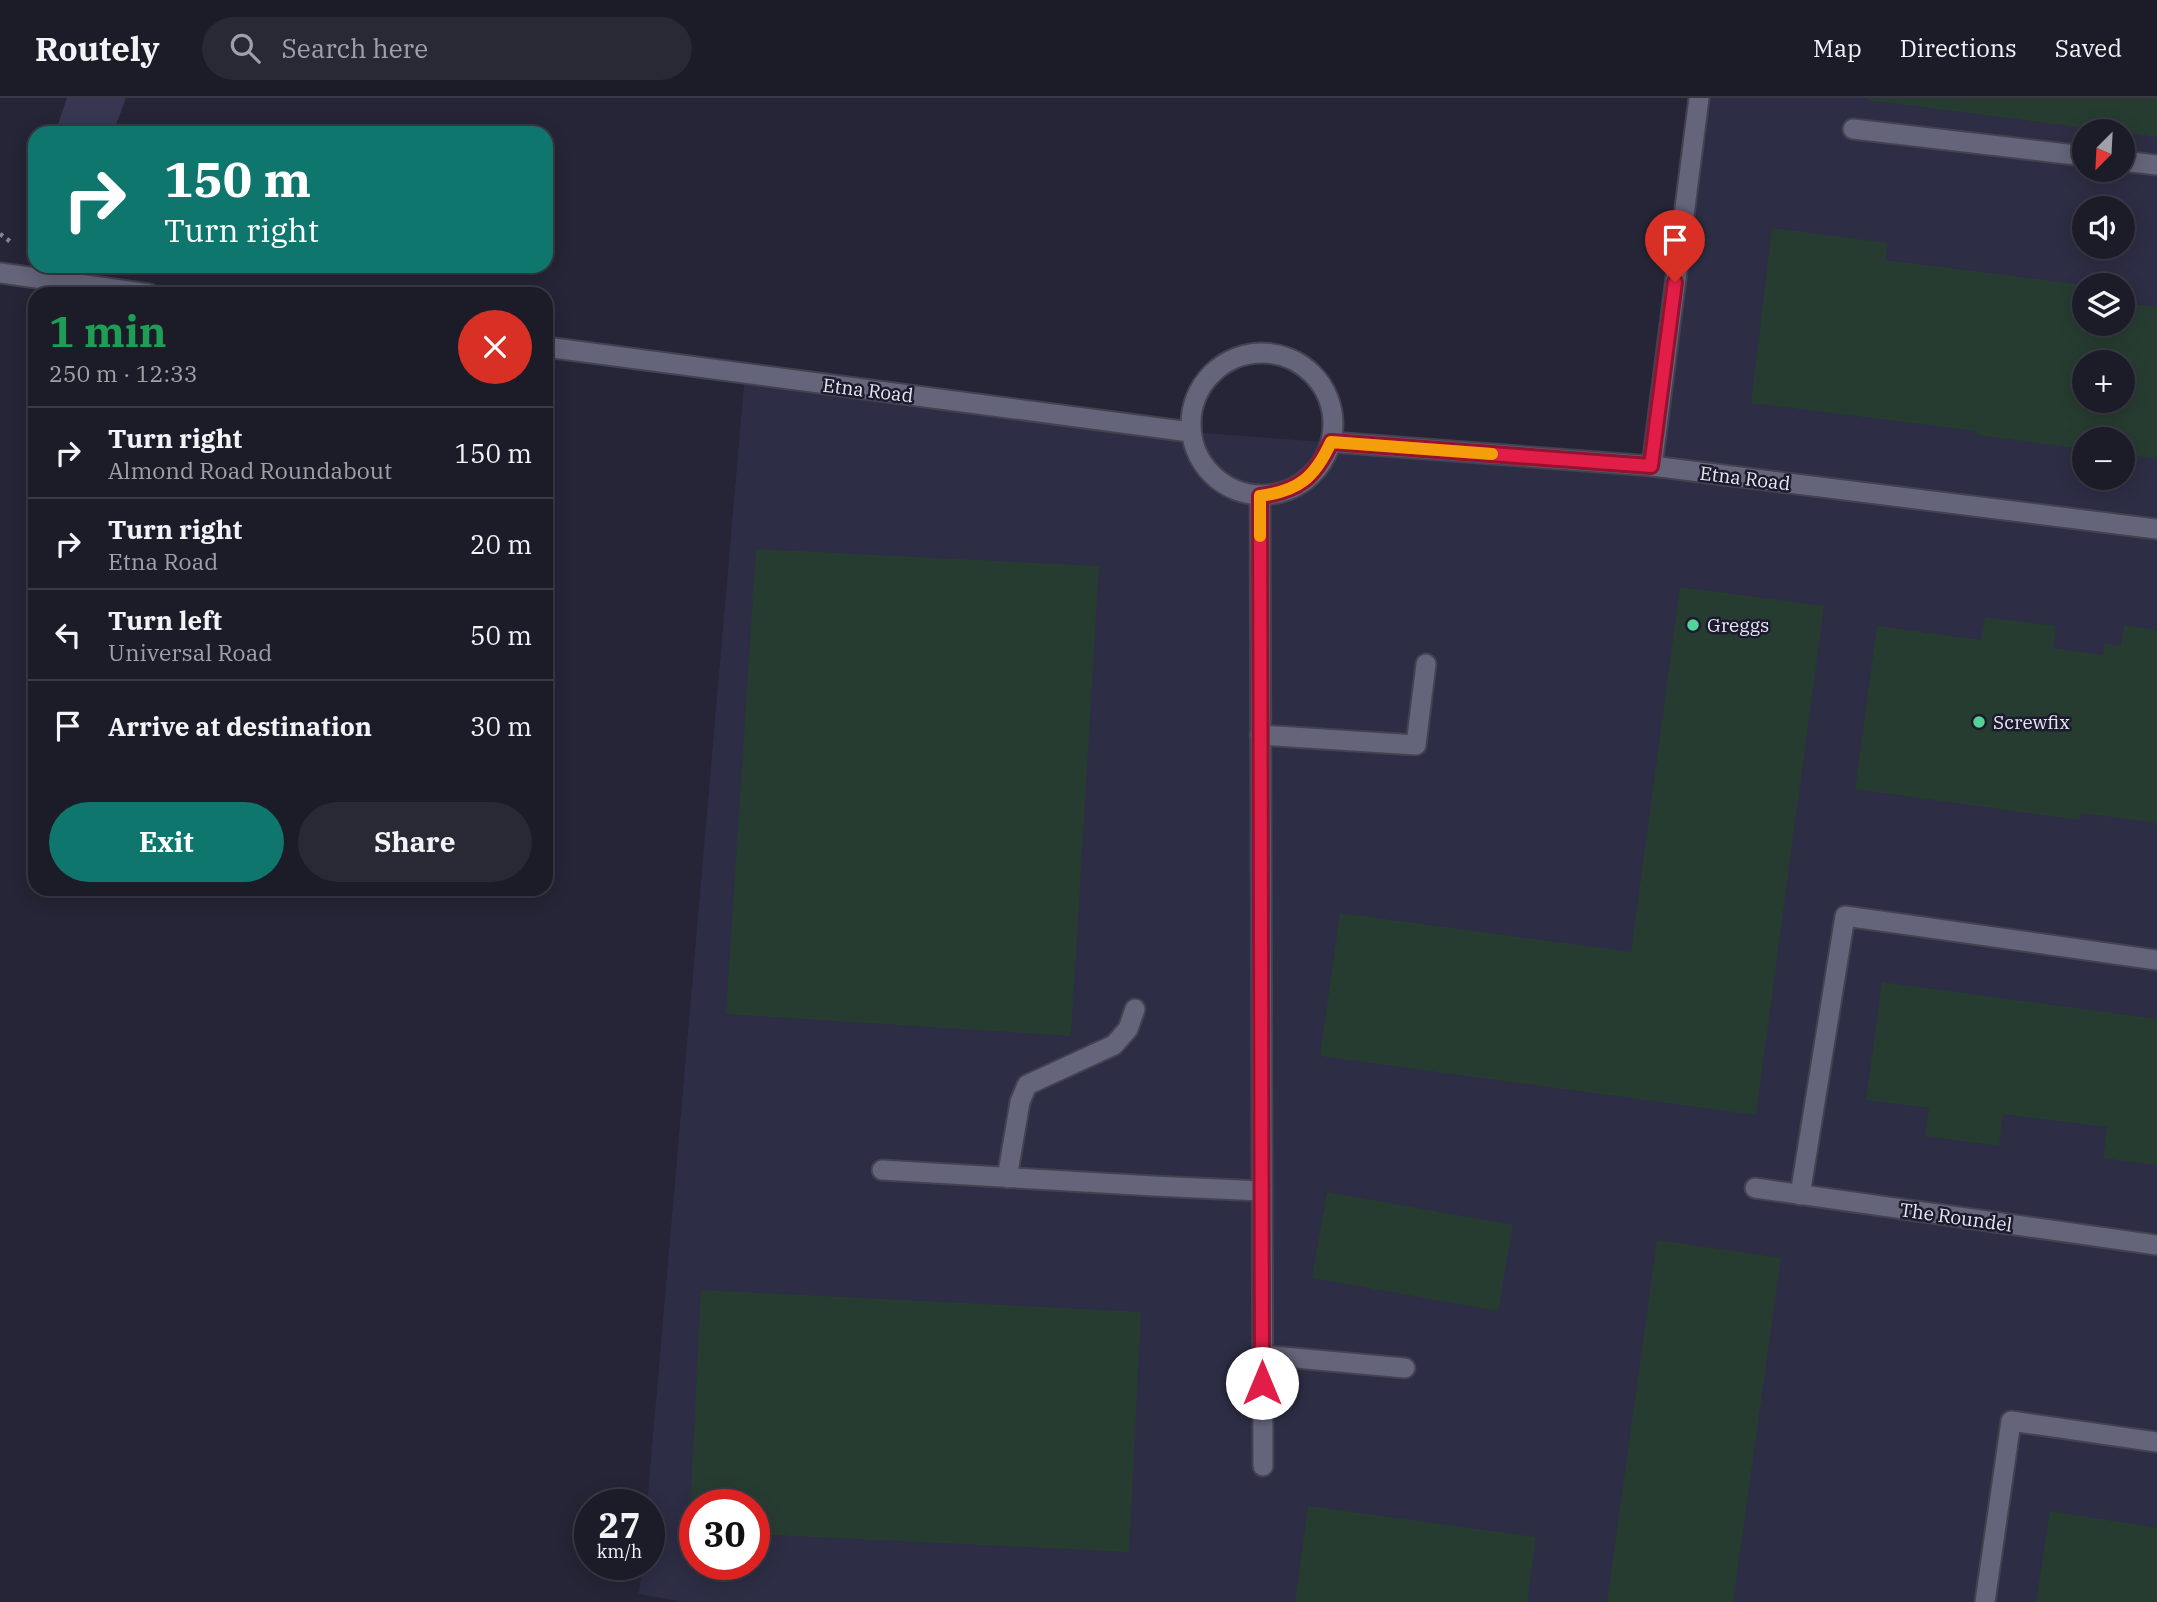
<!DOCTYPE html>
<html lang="en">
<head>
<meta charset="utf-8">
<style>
  body { margin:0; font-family:"IBM Plex Serif",serif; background:#292935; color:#f1f3f6; height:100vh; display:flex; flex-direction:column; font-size:26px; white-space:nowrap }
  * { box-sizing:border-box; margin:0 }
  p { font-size:23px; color:#a0a1a8 }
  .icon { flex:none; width:38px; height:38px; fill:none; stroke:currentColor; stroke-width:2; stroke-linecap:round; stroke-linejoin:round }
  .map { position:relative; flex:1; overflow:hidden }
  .sheet { position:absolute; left:28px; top:189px; width:525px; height:609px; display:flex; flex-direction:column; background:#1c1c29; border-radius:21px; box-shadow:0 4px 18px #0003,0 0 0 2px #3a3a46 }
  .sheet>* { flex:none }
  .banner { position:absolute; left:28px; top:28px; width:525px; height:147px; border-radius:21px; box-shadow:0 4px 18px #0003,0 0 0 2px #3a3a46; background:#0f766e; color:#fff; overflow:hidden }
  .needle { width:46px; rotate:204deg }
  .tools { position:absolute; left:2072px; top:21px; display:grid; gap:14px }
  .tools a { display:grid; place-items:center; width:63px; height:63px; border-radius:50%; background:#1c1c29; box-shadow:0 4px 18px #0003,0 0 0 2px #3a3a46; font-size:35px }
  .speed { position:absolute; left:574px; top:1391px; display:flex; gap:14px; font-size:35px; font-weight:700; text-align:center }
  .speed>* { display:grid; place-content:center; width:91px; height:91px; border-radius:50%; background:#1c1c29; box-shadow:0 4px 18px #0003,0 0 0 2px #3a3a46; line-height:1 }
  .speed small { font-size:18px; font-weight:400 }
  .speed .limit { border:10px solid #d22; background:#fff; color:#111 }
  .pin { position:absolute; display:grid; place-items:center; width:60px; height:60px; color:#fff; margin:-72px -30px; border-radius:50% 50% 50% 0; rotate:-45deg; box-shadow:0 0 7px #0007 }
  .pin .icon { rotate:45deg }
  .me { position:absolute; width:77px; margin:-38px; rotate:0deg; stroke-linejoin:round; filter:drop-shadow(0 0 5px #0008) }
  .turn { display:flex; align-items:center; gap:24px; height:147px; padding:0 21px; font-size:32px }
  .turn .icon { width:91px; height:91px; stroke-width:2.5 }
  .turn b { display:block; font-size:49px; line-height:60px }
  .round { display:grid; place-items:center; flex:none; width:74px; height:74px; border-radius:37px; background:#292935 }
  .overview { display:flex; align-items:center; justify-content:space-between; height:119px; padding:0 21px }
  h1 { font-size:42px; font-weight:800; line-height:52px; color:#1e9e55 }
  .cta { display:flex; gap:14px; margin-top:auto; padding:14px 21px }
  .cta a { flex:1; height:80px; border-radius:42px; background:#0f766e; color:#fff; font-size:28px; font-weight:800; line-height:80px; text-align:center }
  .cta a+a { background:#292935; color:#f1f3f6 }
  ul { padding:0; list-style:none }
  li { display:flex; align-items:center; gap:21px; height:91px; padding:0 21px; border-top:2px solid #3a3a46 }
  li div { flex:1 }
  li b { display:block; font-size:26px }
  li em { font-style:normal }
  header { display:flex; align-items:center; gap:42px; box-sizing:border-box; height:98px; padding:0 35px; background:#1c1c29; border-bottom:2px solid #3a3a46 }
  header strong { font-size:33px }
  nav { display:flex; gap:38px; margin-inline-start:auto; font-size:24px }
  .search { width:490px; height:63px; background:#292935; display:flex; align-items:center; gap:18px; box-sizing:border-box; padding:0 24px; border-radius:38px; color:#a0a1a8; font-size:26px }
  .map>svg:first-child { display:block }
</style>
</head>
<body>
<header>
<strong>Routely</strong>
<div class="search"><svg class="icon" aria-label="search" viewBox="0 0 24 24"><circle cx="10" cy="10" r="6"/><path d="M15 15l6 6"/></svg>Search here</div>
<nav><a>Map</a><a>Directions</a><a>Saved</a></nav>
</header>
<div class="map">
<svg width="2157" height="1504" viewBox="0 0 2157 1504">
  <rect width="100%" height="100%" fill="#252537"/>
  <path fill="#2d2d45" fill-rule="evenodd" d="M1699,0h458v1504h-1472l-46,-8 3,-29 7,-1v-59h-2l98,-1131 445,58 461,34zM2084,33h39v39h-39zM2084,110h39v39h-39zM2084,187h39v39h-39zM2084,264h39v39h-39zM2084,341h39v39h-39zM695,1407h59v59h-59z"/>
  <path fill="#373752" d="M67,0h59l-13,35h-58z"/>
  <path fill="#273c31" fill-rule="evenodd" d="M1868,0h289v39l-289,-37z
    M1772,130l116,15 -3,17 199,25v39h39v-21l34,4v152l-34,-5v-15h-39v10l-107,-14v-4l-226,-28zM2084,264h39v39h-39z
    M756,451l343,17 -28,470 -345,-22z
    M1680,489l144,19 -68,509 -436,-59 20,-143 291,39z
    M1985,519l71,9 -3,22 50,7 1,-11 17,2 3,-21 33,5v193l-76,-10 -1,7 -225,-31 22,-163 104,14z
    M1882,884l275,37v146l-54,-7 4,-31 -104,-13 -4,32 -74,-10 4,-28 -63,-8z
    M1327,1094l186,33 -15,86 -186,-33z
    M1657,1142l124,18 -48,344h-126z
    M701,1192l440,22 -12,240 -375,-18v-29h-59v26h-6z
    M1308,1408l228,31 -9,65h-232z
    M2050,1413l107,17v74h-121z"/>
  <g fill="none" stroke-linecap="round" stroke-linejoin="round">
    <defs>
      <path id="service" d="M1853,31l231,27
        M2123,63l34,4
        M1260,637l156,10 10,-81
        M882,1072l271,16 109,5
        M1007,1080l13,-76 7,-17 87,-40 14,-16 7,-20
        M1800,1097l45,-279 312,44
        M1262,1257l143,13
        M1985,1504l26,-181 146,21"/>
      <path id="minor" d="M1652,368l47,-368
        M1260,398l3,970
        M1755,1090l402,57"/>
      <path id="tertiary" d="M0,175l149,21
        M546,249l644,85
        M1191 326a71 71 0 1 1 142 0a71 71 0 1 1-142 0Z
        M1331,344l321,24 505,63"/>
    </defs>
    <use href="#service" stroke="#424251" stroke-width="23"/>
    <use href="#minor" stroke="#424251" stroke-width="23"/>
    <use href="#tertiary" stroke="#424251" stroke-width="23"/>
    <path stroke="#848594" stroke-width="4.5" stroke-dasharray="3.5 5" stroke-linecap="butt" d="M0,136l11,8"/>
    <use href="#service" stroke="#64657a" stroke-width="19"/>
    <use href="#minor" stroke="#64657a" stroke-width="19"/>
    <use href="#tertiary" stroke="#64657a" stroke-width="19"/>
  </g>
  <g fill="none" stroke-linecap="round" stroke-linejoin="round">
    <defs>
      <path id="route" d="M1262,1285l-2,-887c39,-5 55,-19 71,-54l320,24 24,-184"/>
    </defs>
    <use href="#route" stroke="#92132f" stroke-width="18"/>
    <use href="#route" stroke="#e11d48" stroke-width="12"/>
    <path stroke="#f59e0b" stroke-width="12" d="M1260,438v-40c39,-5 55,-19 71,-54l161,12"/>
  </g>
  <g fill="#53d397" stroke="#1b1b2d" stroke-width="2.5">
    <circle cx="1693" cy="527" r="7"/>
    <circle cx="1979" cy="624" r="7"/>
  </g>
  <g text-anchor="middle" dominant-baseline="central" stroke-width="5" stroke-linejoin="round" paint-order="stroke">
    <g font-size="19" fill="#e5e6f3" stroke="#1b1b2d">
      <text transform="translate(868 292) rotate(7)">Etna Road</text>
      <text transform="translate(1745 380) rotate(7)">Etna Road</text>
      <text transform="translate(1956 1119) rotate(8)">The Roundel</text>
    </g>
    <g font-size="19" fill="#e5e6f3" stroke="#1b1b2d" text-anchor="start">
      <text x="1707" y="527">Greggs</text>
      <text x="1993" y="624">Screwfix</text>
    </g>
  </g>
</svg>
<div class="tools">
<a><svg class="needle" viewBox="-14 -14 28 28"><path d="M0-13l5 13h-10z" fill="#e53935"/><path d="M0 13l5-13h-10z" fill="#a0a1a8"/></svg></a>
<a><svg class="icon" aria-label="sound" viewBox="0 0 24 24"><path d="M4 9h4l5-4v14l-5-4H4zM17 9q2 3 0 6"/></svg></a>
<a><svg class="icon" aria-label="layers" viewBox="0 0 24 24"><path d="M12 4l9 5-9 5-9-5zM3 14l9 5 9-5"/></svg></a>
<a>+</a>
<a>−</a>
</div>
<div class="speed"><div>27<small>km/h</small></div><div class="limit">30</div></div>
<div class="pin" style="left:1675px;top:184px;background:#d93025"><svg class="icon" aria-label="arrive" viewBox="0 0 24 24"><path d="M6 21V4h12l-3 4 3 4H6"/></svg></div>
<svg class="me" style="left:1262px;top:1285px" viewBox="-20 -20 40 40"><circle r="19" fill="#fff"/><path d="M0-13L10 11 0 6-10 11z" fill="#e11d48"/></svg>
<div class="banner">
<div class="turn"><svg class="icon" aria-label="right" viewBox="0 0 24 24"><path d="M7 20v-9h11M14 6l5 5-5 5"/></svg><div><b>150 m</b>Turn right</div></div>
</div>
<section class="sheet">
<div class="overview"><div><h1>1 min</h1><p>250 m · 12:33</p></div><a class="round" style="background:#d93025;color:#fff"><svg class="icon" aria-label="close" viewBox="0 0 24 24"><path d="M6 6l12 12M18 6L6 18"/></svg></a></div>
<ul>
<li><svg class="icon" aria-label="right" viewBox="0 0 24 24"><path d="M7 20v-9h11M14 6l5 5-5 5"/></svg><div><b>Turn right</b><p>Almond Road Roundabout</p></div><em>150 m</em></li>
<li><svg class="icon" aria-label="right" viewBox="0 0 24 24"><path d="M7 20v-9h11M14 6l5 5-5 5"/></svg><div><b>Turn right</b><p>Etna Road</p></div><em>20 m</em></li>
<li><svg class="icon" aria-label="left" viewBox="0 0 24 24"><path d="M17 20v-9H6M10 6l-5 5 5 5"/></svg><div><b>Turn left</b><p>Universal Road</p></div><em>50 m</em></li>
<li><svg class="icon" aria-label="arrive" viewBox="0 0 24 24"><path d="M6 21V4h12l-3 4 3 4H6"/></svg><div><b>Arrive at destination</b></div><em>30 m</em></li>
</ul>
<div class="cta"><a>Exit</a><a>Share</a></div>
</section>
</div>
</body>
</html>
